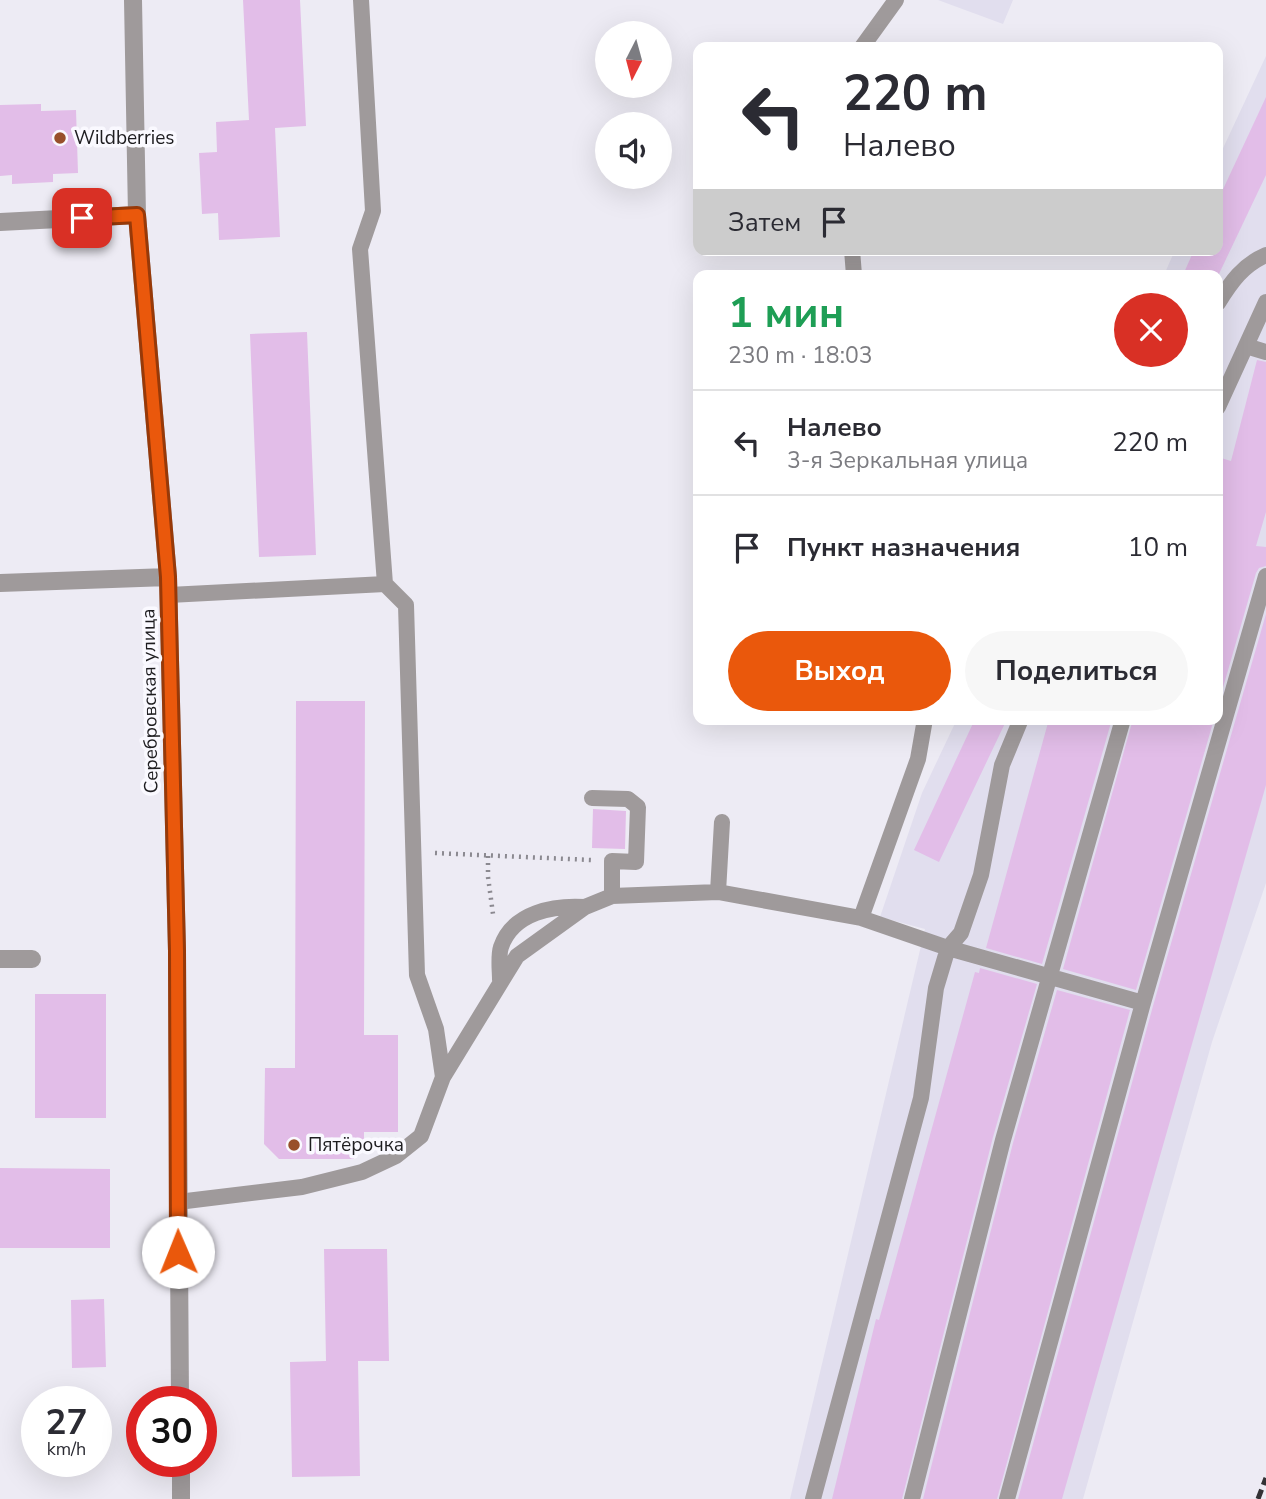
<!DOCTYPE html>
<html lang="ru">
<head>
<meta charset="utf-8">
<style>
  body { margin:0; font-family:"Nunito Sans",sans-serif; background:#f7f7f7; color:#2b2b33; height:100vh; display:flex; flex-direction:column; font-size:26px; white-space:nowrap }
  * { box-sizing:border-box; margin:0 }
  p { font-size:23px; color:#7c7c81 }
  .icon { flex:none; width:38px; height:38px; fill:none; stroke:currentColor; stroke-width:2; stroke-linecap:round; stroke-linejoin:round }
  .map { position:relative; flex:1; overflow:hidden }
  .drawer { position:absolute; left:693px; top:270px; width:530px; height:455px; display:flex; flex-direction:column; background:#fff; border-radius:14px; box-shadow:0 7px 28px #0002 }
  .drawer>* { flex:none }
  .hud { position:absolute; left:693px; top:42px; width:530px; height:214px; border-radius:14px; box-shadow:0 7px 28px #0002; background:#fff; color:#2b2b33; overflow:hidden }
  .needle { width:46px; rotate:186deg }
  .fabs { position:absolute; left:595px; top:21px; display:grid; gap:14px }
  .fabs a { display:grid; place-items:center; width:77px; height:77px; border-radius:50%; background:#fff; box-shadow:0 7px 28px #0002; font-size:35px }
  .speed { position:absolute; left:21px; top:1386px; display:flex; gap:14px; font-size:35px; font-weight:700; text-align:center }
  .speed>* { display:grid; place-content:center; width:91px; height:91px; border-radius:50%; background:#fff; box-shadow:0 7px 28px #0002; line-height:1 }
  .speed small { font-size:18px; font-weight:400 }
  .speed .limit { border:10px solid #d22; background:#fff; color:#111 }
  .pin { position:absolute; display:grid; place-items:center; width:60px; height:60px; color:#fff; margin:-30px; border-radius:14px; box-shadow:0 4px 10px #0006 }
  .me { position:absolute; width:77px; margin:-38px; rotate:359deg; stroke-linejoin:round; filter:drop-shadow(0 0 5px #0008) }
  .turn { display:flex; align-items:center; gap:24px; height:147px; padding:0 35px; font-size:32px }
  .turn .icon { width:91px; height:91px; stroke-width:2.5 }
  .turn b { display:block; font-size:49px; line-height:60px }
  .then { display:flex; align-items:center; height:66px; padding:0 35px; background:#0003; gap:14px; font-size:26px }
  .round { display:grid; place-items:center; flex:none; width:74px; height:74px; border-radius:37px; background:#f7f7f7 }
  .summary { display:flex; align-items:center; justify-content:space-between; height:119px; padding:0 35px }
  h1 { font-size:42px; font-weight:700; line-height:52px; color:#1e9e55 }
  .action { display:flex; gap:14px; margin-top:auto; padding:14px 35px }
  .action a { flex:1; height:80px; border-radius:42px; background:#ea580c; color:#fff; font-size:28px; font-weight:700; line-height:80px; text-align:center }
  .action a+a { background:#f7f7f7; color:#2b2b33 }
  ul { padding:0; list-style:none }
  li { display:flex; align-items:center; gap:21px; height:105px; padding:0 35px; border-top:2px solid #e1e1e2 }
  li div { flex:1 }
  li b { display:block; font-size:26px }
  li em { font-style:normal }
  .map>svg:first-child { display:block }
</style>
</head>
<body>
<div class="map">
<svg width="1266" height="1499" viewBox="0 0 1266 1499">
  <rect width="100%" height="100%" fill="#edebf4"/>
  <path fill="#e1deee" d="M938,0h75l-10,24z
    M1266,56v827l-54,159 -129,457h-293l135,-570 -45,-12 42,-124 35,-74h261v-444h-54l11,-25h43v-91z"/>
  <path fill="#e2bde8" d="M243,0h57l6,126 -31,2 5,109 -61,3 -1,-27 -16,1 -3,-61 18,-1 -1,-30 33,-2z
    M1266,97v78l-48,101 -35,-1 11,-25h24v-50z
    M41,104v7l35,-1 2,63 -25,1v8l-41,2v-9l-12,1v-71z
    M307,332l9,223 -57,2 -9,-223z
    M1257,360l9,2v150l-10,34 10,1v19l-7,2 -3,5 -38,132v-248l13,4z
    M1266,614v171l-204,714h-44l135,-493z
    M296,701h69l-1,334h34v97h-34v9h-10v18h-75l-15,-15 1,-76h30z
    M975,719h32l-68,143 -25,-12z
    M1049,719h63l-70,245 -56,-16z
    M1133,719h81l-78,271 -73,-21z
    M593,809l33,2 -1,38 -33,-1z
    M980,968l57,16 -44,153 -91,362h-70l44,-180 3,1 96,-348 4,1z
    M1057,990l73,20 -133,489h-74l90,-356z
    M35,994h71v124h-71z
    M0,1168l110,1v79h-110z
    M324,1249h63l2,112h-31l2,115 -68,1 -2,-115 36,-1z
    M104,1299l2,68 -34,1 -1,-68z"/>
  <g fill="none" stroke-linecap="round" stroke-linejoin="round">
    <path stroke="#8b8990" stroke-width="4.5" stroke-dasharray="2 5" stroke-linecap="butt" d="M435,853l156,7
      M488,856v21l5,37"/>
    <path stroke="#9f9a9b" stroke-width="16" d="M862,47l34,-47
      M852,250l2,25
      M1218,303c13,-21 25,-38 48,-48
      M1246,346l20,6
      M1218,407l48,-105
      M169,595l216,-11
      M592,798l36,1 10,8 -2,55 -24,-1v35
      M718,892l4,-70
      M861,918l57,-159 7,-40
      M500,980c0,-10 -2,-24 1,-33 12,-35 53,-42 84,-40
      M443,1077l74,-121 68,-49 27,-11 106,-4 143,26 87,30 195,55
      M178,1202l124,-15 60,-15 34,-16 25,-20 22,-59 -7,-48 -19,-54 -11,-370 -21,-21 -25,-335 13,-38 -12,-211
      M813,1499l108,-401 15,-110 12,-40 13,-15 20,-58 21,-110 19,-46
      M912,1499l91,-359 120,-421
      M1007,1499l136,-496 123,-427"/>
    <path stroke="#9f9a9b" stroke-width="18" d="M133,0l4,215 31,362 9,374 3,451
      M0,222l137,-7
      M0,583l168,-6
      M0,959h32
      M181,1461v38"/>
    <path stroke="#333235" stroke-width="5" stroke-dasharray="10 5" stroke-linecap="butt" d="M1258,1499l8,-21"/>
  </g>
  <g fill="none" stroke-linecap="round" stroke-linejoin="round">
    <defs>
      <path id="route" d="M82,218l55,-3 31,362 9,374 1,301"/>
    </defs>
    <use href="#route" stroke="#983908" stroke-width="18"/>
    <use href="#route" stroke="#ea580c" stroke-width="12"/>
  </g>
  <g fill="#98502b" stroke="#faf9ff" stroke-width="2.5">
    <circle cx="60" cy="138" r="7"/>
    <circle cx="294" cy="1145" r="7"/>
  </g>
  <g text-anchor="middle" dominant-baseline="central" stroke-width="7" stroke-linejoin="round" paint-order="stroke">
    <g font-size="19" fill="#1e1d20" stroke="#faf9ff" text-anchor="start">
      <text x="74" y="138">Wildberries</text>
      <text x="308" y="1145">Пятёрочка</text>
    </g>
    <g font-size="19" fill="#1e1d20" stroke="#faf9ff">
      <text transform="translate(150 701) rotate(-91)">Серебровская улица</text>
    </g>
  </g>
</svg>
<div class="fabs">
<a><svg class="needle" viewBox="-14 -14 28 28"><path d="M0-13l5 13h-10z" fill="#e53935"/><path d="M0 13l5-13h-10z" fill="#7c7c81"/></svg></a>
<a><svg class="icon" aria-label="sound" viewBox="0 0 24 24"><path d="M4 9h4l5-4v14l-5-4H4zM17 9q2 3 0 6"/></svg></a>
</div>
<div class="speed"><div>27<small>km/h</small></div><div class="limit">30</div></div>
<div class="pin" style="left:82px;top:218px;background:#d93025"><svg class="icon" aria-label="arrive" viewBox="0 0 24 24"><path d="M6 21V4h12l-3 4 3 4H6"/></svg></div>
<svg class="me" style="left:178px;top:1252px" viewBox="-20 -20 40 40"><circle r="19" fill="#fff"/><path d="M0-13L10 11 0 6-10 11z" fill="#ea580c"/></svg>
<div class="hud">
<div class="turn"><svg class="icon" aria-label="left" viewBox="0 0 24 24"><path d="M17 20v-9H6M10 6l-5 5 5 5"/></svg><div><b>220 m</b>Налево</div></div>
<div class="then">Затем<svg class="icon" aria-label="arrive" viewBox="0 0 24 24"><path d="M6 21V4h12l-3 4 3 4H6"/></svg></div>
</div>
<section class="drawer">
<div class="summary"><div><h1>1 мин</h1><p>230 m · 18:03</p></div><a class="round" style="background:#d93025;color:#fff"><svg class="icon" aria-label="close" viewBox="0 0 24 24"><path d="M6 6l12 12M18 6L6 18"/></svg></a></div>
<ul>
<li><svg class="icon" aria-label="left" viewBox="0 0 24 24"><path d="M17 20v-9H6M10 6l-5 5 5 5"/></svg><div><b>Налево</b><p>3-я Зеркальная улица</p></div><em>220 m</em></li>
<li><svg class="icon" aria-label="arrive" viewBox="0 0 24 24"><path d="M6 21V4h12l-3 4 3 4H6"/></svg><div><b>Пункт назначения</b></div><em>10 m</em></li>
</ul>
<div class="action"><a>Выход</a><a>Поделиться</a></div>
</section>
</div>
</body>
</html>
